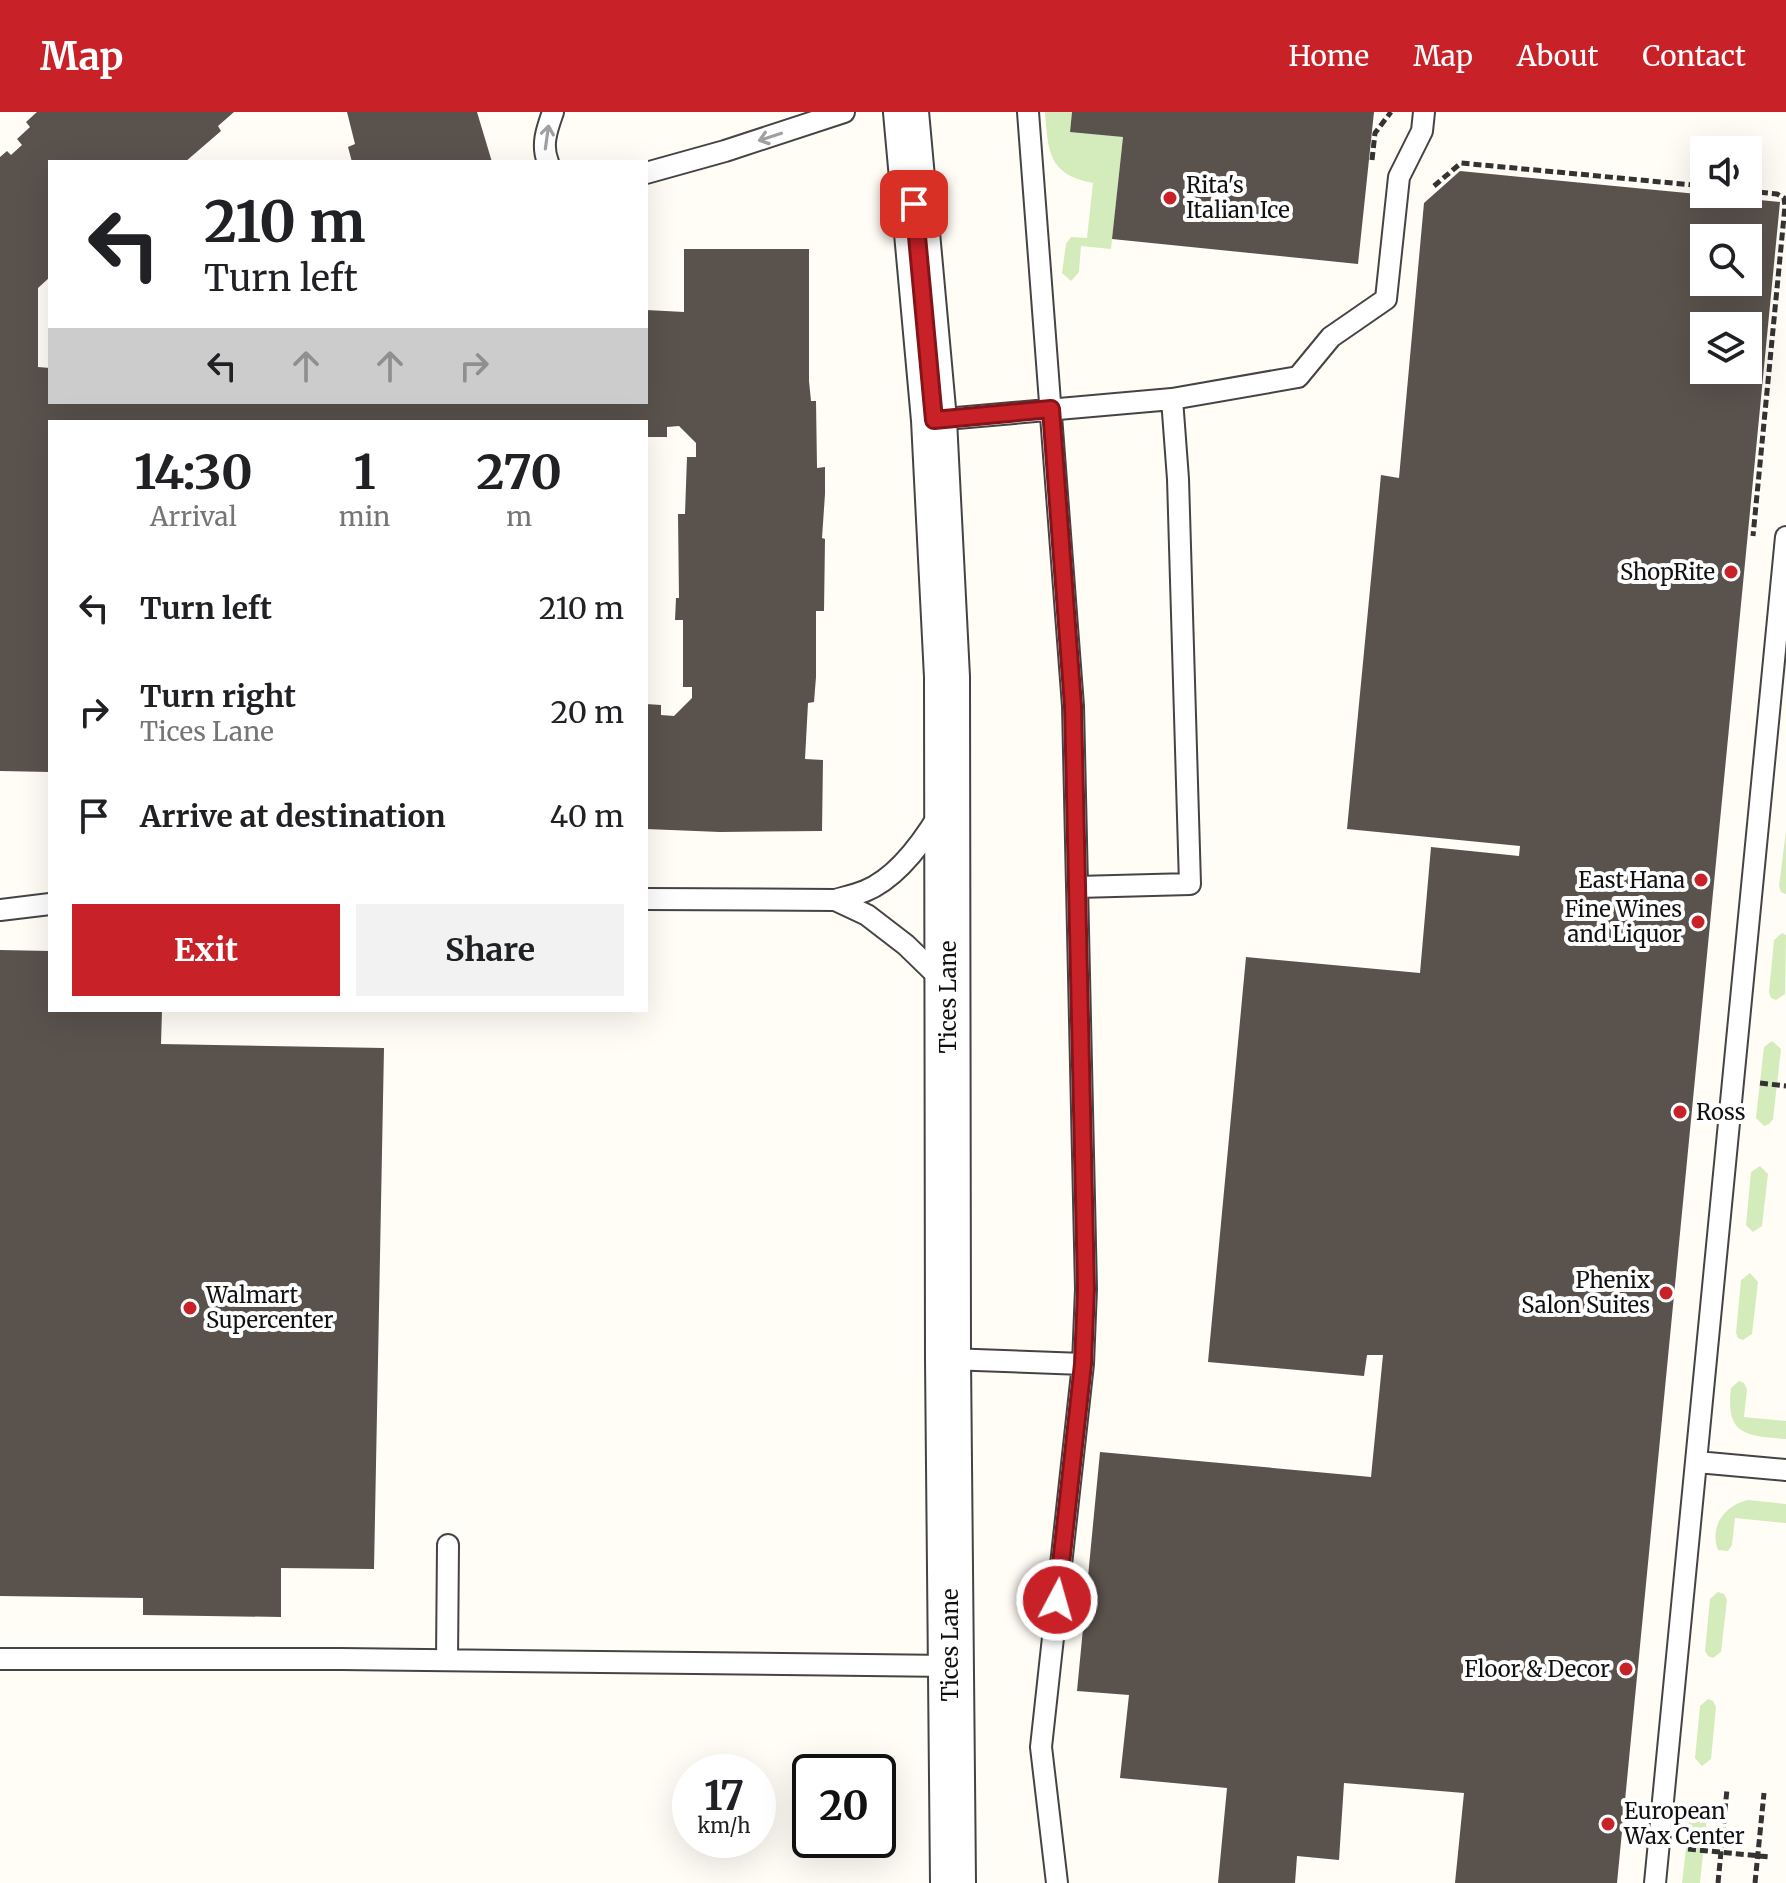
<!DOCTYPE html>
<html lang="en">
<head>
<meta charset="utf-8">
<style>
  body { margin:0; font-family:Merriweather,serif; background:#f2f2f2; color:#202124; height:100vh; display:flex; flex-direction:column; font-size:30px; white-space:nowrap }
  * { box-sizing:border-box; margin:0 }
  p { font-size:26px; color:#757577 }
  .icon { flex:none; width:44px; height:44px; fill:none; stroke:currentColor; stroke-width:2; stroke-linecap:round; stroke-linejoin:round }
  .map { position:relative; flex:1; overflow:hidden }
  .drawer { position:absolute; left:48px; top:308px; width:600px; height:592px; display:flex; flex-direction:column; background:#fff; border-radius:0px; box-shadow:0 8px 32px #0002 }
  .drawer>* { flex:none }
  .top-card { position:absolute; left:48px; top:48px; width:600px; height:244px; border-radius:0px; box-shadow:0 8px 32px #0002; background:#fff; color:#202124; overflow:hidden }
  .controls { position:absolute; left:1690px; top:24px; display:grid; gap:16px }
  .controls a { display:grid; place-items:center; width:72px; height:72px; border-radius:0px; background:#fff; box-shadow:0 8px 32px #0002; font-size:40px }
  .speed { position:absolute; left:672px; top:1642px; display:flex; gap:16px; font-size:40px; font-weight:700; text-align:center }
  .speed>* { display:grid; place-content:center; width:104px; height:104px; border-radius:50%; background:#fff; box-shadow:0 8px 32px #0002; line-height:1 }
  .speed small { font-size:20px; font-weight:400 }
  .speed .limit { border:4px solid #111; border-radius:12px; background:#fff; color:#111 }
  .pin { position:absolute; display:grid; place-items:center; width:68px; height:68px; color:#fff; margin:-34px; border-radius:16px; box-shadow:0 4px 12px #0006 }
  .me { position:absolute; width:88px; margin:-44px; rotate:6deg; stroke-linejoin:round; filter:drop-shadow(0 0 6px #0008) }
  .turn { display:flex; align-items:center; gap:28px; height:168px; padding:0 24px; font-size:36px }
  .turn .icon { width:104px; height:104px; stroke-width:2.5 }
  .turn b { display:block; font-size:56px; line-height:68px }
  .lanes { display:flex; align-items:center; height:76px; padding:0 24px; background:#0003; justify-content:center; gap:40px; direction:ltr }
  .lanes .off { opacity:.35 }
  .eta { display:flex; justify-content:space-evenly; align-items:center; height:136px; text-align:center }
  .eta b { font-size:48px; font-weight:700; line-height:56px }
  .primary-button { display:flex; gap:16px; margin-top:auto; padding:16px 24px }
  .primary-button a { flex:1; height:92px; border-radius:0px; background:#c92128; color:#fff; font-size:32px; font-weight:700; line-height:92px; text-align:center }
  .primary-button a+a { background:#f2f2f2; color:#202124 }
  ul { padding:0; list-style:none }
  li { display:flex; align-items:center; gap:24px; height:104px; padding:0 24px }
  li div { flex:1 }
  li b { display:block; font-size:30px }
  li em { font-style:normal }
  header { display:flex; align-items:center; gap:48px; box-sizing:border-box; height:112px; padding:0 40px; background:#c92128; color:#fff }
  header strong { font-size:38px }
  nav { display:flex; gap:44px; margin-inline-start:auto; font-size:28px }
  .map>svg:first-child { display:block }
</style>
</head>
<body>
<header>
<strong>Map</strong>
<nav><a>Home</a><a>Map</a><a>About</a><a>Contact</a></nav>
</header>
<div class="map">
<svg width="1786" height="1771" viewBox="0 0 1786 1771">
  <rect width="100%" height="100%" fill="#fffdf5"/>
  <path fill="#d4ecbb" d="M1045,0h27l-2,19 53,6 -12,112 -30,-3 -2,26 -8,9 -9,-8 4,-29 5,-7 16,1 6,-55c-45,-8 -45,-32 -48,-71z
    M1786,719v63l-5,-2 -2,-6z
    M1782,821l4,2 -1,59 -9,6 -5,-2 -2,-6 5,-52z
    M1772,929l9,8 -8,70 -4,5 -5,2 -8,-8 8,-71z
    M1760,1054l8,8 -6,52 -9,6 -7,-7 5,-53z
    M1750,1161l8,9 -6,52 -9,6 -5,-2 -2,-5 5,-53z
    M1739,1269l5,2 3,6 -3,28 42,4v18c-40,-3 -61,-4 -55,-51z
    M1748,1388l38,4v19l-51,-5 -3,27 -4,6 -10,-1c-9,-24 7,-45 30,-50z
    M1718,1480l6,2 3,6 -6,52 -8,6 -5,-2 -3,-5 5,-52z
    M1708,1587l5,2 3,6 -5,52 -9,7 -7,-8 5,-52z
    M1698,1696l6,2 3,7 -7,66h-18l8,-69 3,-5z"/>
  <path fill="#5a524d" fill-rule="evenodd" d="M37,0h197l-16,14 3,5 -36,31h-135v115l-12,11v79l12,1v34h596v-92l38,2v-63h125v132l2,20h5l1,67 8,-1v27l-3,44 3,1 -1,72h-8v66l-2,25 -6,1 -3,56 18,1 -1,71 -102,1 -74,-3v-125l15,1v10l13,1 18,-18v-11h-9v-67h-8l1,-22h3l-1,-84h7l2,-57h9v-14l-17,-17 -12,1v10h-21v-15h-596v350l-50,-1v-614l7,-6 4,4 11,-10 -5,-6 13,-12 -4,-5z
    M347,0h130l15,50h-140l-4,-15 7,-3z
    M1072,0h302l-16,152 -246,-25 11,-102 -53,-5z
    M1460,59l320,31 -163,1681h-162l9,-90 -120,-10 -5,77 -42,-4 -2,27h-77l9,-95 -107,-10 9,-83 -52,-4 23,-239 271,25 12,-122h-16l-3,21 -156,-14 38,-405 174,16 11,-126 88,9 1,-10 -173,-17 34,-354 18,3 25,-275zM1704,126h44v44h-44zM1704,214h44v44h-44z
    M0,838l50,1v59h112l-1,34 223,4 -10,521 -93,-1v49l-138,-2v-17l-143,-2z"/>
  <g fill="none" stroke-linecap="round" stroke-linejoin="round">
    <defs>
      <path id="service" d="M1028,0l45,594 13,583 -3,75 -42,383 16,136
        M548,50c-7,-17 -1,-33 5,-50
        M646,61l79,-22 119,-39
        M934,308l238,-21 126,-22 33,-40 55,-38 13,-122 23,-46 2,-19
        M1077,775l113,-3 -12,-405 -6,-80
        M646,787l189,1 32,15 39,30 39,38
        M835,788c10,-3 20,-5 30,-9 32,-13 57,-48 74,-76
        M0,798l50,-6
        M948,1247l135,5
        M1697,1350l89,8
        M0,1547h341l609,7
        M447,1548l1,-115
        M1655,1771l131,-1346"/>
      <path id="tertiary" d="M906,0l28,308 13,257 1,682 5,524"/>
    </defs>
    <use href="#service" stroke="#444" stroke-width="24"/>
    <use href="#tertiary" stroke="#444" stroke-width="48"/>
    <path stroke="#333" stroke-width="5" stroke-dasharray="8 4" stroke-linecap="butt" d="M1372,48l3,-27 16,-21
      M1434,74l27,-23 243,23
      M1748,79l29,3 7,4 1,8 -32,330
      M1760,971l26,3
      M1688,1737l82,8
      M1718,1771l9,-94
      M1755,1771l9,-90"/>
    <use href="#service" stroke="#fff" stroke-width="20"/>
    <use href="#tertiary" stroke="#fff" stroke-width="44"/>
  </g>
  <defs><path id="oneway-shaft" d="M-6 0H5M1.5-3L5.5 0L1.5 3" fill="none" stroke-width="1.6" stroke-linecap="round" stroke-linejoin="round" transform="scale(2)"/></defs>
  <g stroke="#a0a0a0">
    <use href="#oneway-shaft" transform="translate(547 25) rotate(-82)"/>
    <use href="#oneway-shaft" transform="translate(770 25) rotate(162)"/>
  </g>
  <g fill="none" stroke-linecap="round" stroke-linejoin="round">
    <defs>
      <path id="route" d="M914,92l20,216 117,-11 22,297 13,583 -3,75 -26,236"/>
    </defs>
    <use href="#route" stroke="#83151a" stroke-width="20"/>
    <use href="#route" stroke="#c92128" stroke-width="14"/>
  </g>
  <g fill="#c92128" stroke="#fff" stroke-width="3">
    <circle cx="1170" cy="86" r="8"/>
    <circle cx="1731" cy="460" r="8"/>
    <circle cx="1701" cy="768" r="8"/>
    <circle cx="1698" cy="810" r="8"/>
    <circle cx="1680" cy="1000" r="8"/>
    <circle cx="1666" cy="1181" r="8"/>
    <circle cx="190" cy="1196" r="8"/>
    <circle cx="1626" cy="1557" r="8"/>
    <circle cx="1608" cy="1712" r="8"/>
  </g>
  <g text-anchor="middle" dominant-baseline="central" stroke-width="8" stroke-linejoin="round" paint-order="stroke">
    <g font-size="22" fill="#111" stroke="#fff" text-anchor="end">
      <text x="1186" y="73" text-anchor="start">Rita's<tspan x="1186" dy="25">Italian Ice</tspan></text>
      <text x="1715" y="460">ShopRite</text>
      <text x="1685" y="768">East Hana</text>
      <text x="1682" y="797">Fine Wines<tspan x="1682" dy="25">and Liquor</tspan></text>
      <text x="1696" y="1000" text-anchor="start">Ross</text>
      <text x="1650" y="1168">Phenix<tspan x="1650" dy="25">Salon Suites</tspan></text>
      <text x="206" y="1183" text-anchor="start">Walmart<tspan x="206" dy="25">Supercenter</tspan></text>
      <text x="1610" y="1557">Floor &amp; Decor</text>
      <text x="1624" y="1699" text-anchor="start">European<tspan x="1624" dy="25">Wax Center</tspan></text>
    </g>
    <g font-size="22" fill="#111" stroke="#fff">
      <text transform="translate(948 885) rotate(-90)">Tices Lane</text>
      <text transform="translate(950 1533) rotate(-90)">Tices Lane</text>
    </g>
  </g>
</svg>
<div class="controls">
<a><svg class="icon" aria-label="sound" viewBox="0 0 24 24"><path d="M4 9h4l5-4v14l-5-4H4zM17 9q2 3 0 6"/></svg></a>
<a><svg class="icon" aria-label="search" viewBox="0 0 24 24"><circle cx="10" cy="10" r="6"/><path d="M15 15l6 6"/></svg></a>
<a><svg class="icon" aria-label="layers" viewBox="0 0 24 24"><path d="M12 4l9 5-9 5-9-5zM3 14l9 5 9-5"/></svg></a>
</div>
<div class="speed"><div>17<small>km/h</small></div><div class="limit">20</div></div>
<div class="pin" style="left:914px;top:92px;background:#d93025"><svg class="icon" aria-label="arrive" viewBox="0 0 24 24"><path d="M6 21V4h12l-3 4 3 4H6"/></svg></div>
<svg class="me" style="left:1057px;top:1488px" viewBox="-20 -20 40 40"><circle r="17" fill="#c92128" stroke="#fff" stroke-width="3"/><path d="M0-11L8 9 0 5-8 9z" fill="#fff"/></svg>
<div class="top-card">
<div class="turn"><svg class="icon" aria-label="left" viewBox="0 0 24 24"><path d="M17 20v-9H6M10 6l-5 5 5 5"/></svg><div><b>210 m</b>Turn left</div></div>
<div class="lanes"><svg class="icon" aria-label="left" viewBox="0 0 24 24"><path d="M17 20v-9H6M10 6l-5 5 5 5"/></svg><svg class="icon off" aria-label="ahead" viewBox="0 0 24 24"><path d="M12 20V5M6 11l6-6 6 6"/></svg><svg class="icon off" aria-label="ahead" viewBox="0 0 24 24"><path d="M12 20V5M6 11l6-6 6 6"/></svg><svg class="icon off" aria-label="right" viewBox="0 0 24 24"><path d="M7 20v-9h11M14 6l5 5-5 5"/></svg></div>
</div>
<section class="drawer">
<div class="eta">
<div><b>14:30</b><p>Arrival</p></div>
<div><b>1</b><p>min</p></div>
<div><b>270</b><p>m</p></div>
</div>
<ul>
<li><svg class="icon" aria-label="left" viewBox="0 0 24 24"><path d="M17 20v-9H6M10 6l-5 5 5 5"/></svg><div><b>Turn left</b></div><em>210 m</em></li>
<li><svg class="icon" aria-label="right" viewBox="0 0 24 24"><path d="M7 20v-9h11M14 6l5 5-5 5"/></svg><div><b>Turn right</b><p>Tices Lane</p></div><em>20 m</em></li>
<li><svg class="icon" aria-label="arrive" viewBox="0 0 24 24"><path d="M6 21V4h12l-3 4 3 4H6"/></svg><div><b>Arrive at destination</b></div><em>40 m</em></li>
</ul>
<div class="primary-button"><a>Exit</a><a>Share</a></div>
</section>
</div>
</body>
</html>
